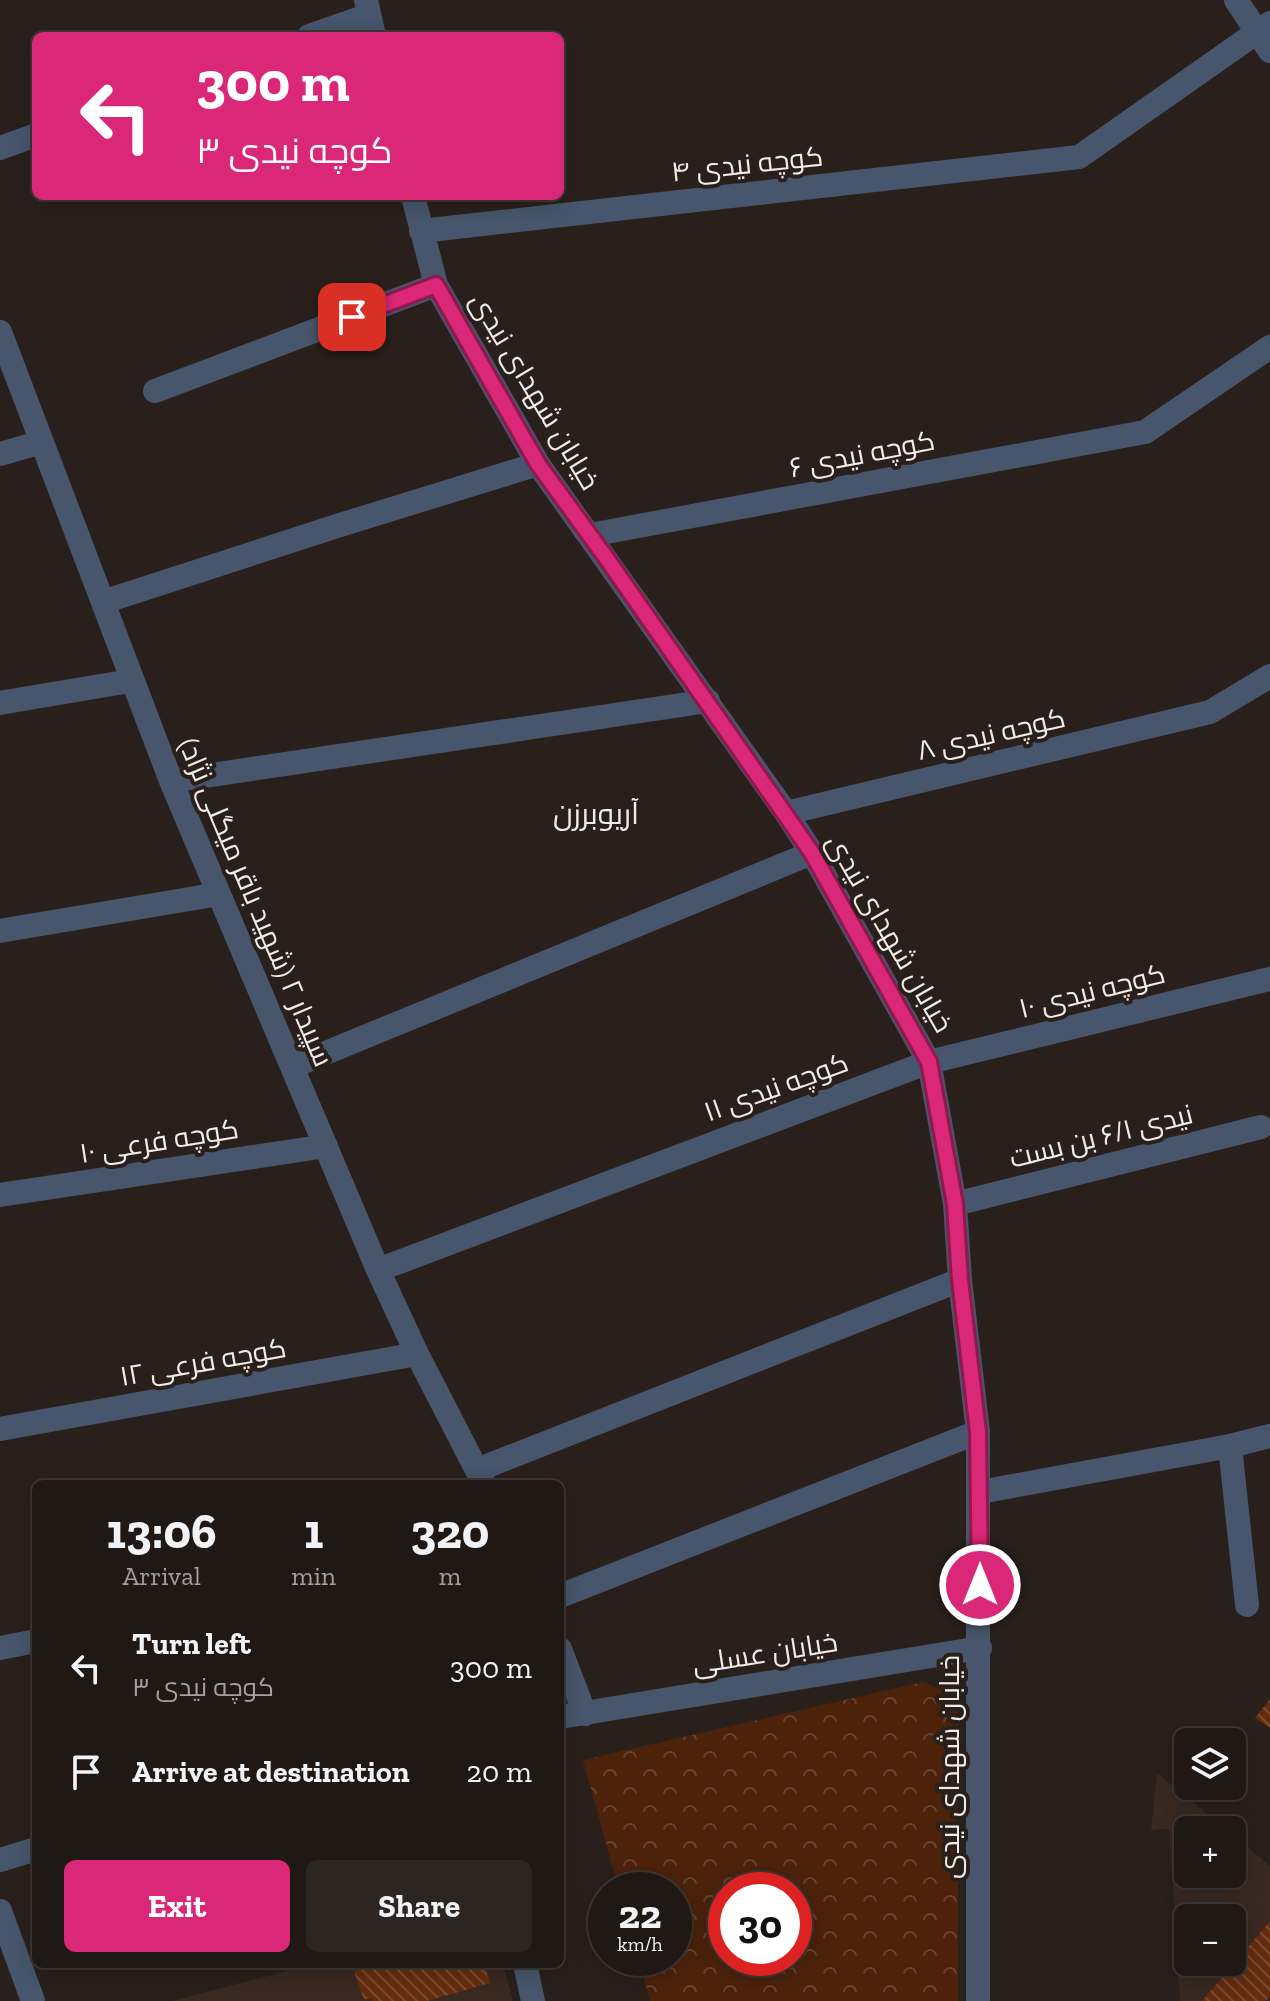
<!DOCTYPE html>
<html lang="en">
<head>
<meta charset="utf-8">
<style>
  body { margin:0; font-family:"Zilla Slab",Cairo,serif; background:#2d2522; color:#f1f3f6; height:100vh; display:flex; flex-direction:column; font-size:30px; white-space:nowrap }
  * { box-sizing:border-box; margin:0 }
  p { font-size:26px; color:#a2a0a0 }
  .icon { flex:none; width:44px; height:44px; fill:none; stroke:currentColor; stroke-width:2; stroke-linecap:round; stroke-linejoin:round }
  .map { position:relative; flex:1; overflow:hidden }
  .drawer { position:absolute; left:32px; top:1480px; width:532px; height:488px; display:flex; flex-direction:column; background:#201814; border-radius:12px; box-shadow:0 4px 20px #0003,0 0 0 2px #3d3734 }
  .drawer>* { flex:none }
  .guide { position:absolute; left:32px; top:32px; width:532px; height:168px; border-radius:12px; box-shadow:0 4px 20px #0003,0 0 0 2px #3d3734; background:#db2777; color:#fff; overflow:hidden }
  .controls { position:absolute; left:1174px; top:1728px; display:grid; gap:16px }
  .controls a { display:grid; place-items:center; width:72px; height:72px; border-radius:12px; background:#201814; box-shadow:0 4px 20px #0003,0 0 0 2px #3d3734; font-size:40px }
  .speed { position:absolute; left:588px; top:1872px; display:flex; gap:16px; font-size:40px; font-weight:700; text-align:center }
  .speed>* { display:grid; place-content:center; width:104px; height:104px; border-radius:50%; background:#201814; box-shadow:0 4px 20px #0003,0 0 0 2px #3d3734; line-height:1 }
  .speed small { font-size:20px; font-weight:400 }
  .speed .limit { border:12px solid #d22; background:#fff; color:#111 }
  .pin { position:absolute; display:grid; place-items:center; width:68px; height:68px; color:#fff; margin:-34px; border-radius:16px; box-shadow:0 4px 12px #0006 }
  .me { position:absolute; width:88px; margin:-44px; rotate:0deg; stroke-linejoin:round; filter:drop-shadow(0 0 6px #0008) }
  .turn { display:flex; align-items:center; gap:28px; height:168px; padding:0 32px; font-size:36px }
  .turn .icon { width:104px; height:104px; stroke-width:2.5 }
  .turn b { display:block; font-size:56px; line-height:68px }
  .eta { display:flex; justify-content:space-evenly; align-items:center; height:136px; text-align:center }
  .eta b { font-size:48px; font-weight:700; line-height:56px }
  .button { display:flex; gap:16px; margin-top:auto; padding:16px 32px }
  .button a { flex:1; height:92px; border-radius:12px; background:#db2777; color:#fff; font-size:32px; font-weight:700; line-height:92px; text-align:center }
  .button a+a { background:#2d2522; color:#f1f3f6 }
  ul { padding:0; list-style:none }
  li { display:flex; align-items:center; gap:24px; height:104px; padding:0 32px }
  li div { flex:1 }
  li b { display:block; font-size:30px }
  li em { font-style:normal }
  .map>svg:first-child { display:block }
</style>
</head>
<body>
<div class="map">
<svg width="1270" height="2001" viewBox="0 0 1270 2001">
  <defs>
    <pattern id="park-crowns" width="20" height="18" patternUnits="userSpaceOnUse" patternTransform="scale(2)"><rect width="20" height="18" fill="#4c220b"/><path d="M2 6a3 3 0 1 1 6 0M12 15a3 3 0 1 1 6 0" fill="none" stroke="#66422f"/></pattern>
    <pattern id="building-back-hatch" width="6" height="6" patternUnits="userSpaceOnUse" patternTransform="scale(2)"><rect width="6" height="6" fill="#642c0d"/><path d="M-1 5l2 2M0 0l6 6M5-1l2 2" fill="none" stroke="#7b4b30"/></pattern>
  </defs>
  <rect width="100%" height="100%" fill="#2a201b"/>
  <path fill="#392921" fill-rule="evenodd" d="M1157,1773l70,57h-39v44h44v-40l38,32v135h-90l-11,-172 -18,1zM1188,1918h44v44h-44z
    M314,1964h189l10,37h-341z"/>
  <path fill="url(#park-crowns)" fill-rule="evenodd" d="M923,1682l35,14v305h-308l-12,-43h36v-68h-55l-36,-130zM726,1890h68v68h-68z"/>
  <path fill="url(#building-back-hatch)" d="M1270,1699v29l-15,-10z
    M1270,1921v75l-5,5h-63z
    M378,1964h106l6,19 -63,18h-55l-1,-3 -7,2 -10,-29z"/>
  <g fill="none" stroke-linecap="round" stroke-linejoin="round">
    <path stroke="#47566c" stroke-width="24" d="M366,0l8,36
      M309,36l60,-21
      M0,148l36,-13
      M413,196l23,89 102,179 248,349 26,40 117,209 26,142 5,76 18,152v569
      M421,231l658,-74 191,-134
      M0,332l171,449 207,489 39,84 67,130
      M155,391l281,-106
      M0,454l42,-12
      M590,535l555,-103 125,-85
      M103,602l237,-77 198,-61
      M0,703l130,-22
      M171,781l537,-80
      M786,813l424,-101 60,-36
      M0,931l219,-37
      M294,1066l518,-213
      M0,1195l326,-49
      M955,1204l306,-77
      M378,1270l551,-208 341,-83
      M0,1429l417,-75
      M1230,1446l17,159
      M477,1470l483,-190
      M980,1492l250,-46 40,-10
      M560,1596l418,-164
      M0,1648l36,-7
      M560,1649l25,65
      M0,1911l33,90
      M525,1964l8,37"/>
    <path stroke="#47566c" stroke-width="24" d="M1236,0l34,51
      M560,1717l420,-69
      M0,1860l36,-11"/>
  </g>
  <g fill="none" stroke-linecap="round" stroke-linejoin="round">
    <defs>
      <path id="route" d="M352,317l84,-32 102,179 69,95 205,294 117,209 26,142 5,76 18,152 2,153"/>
    </defs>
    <use href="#route" stroke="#8e194d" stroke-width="20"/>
    <use href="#route" stroke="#db2777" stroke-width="14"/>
  </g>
  <g text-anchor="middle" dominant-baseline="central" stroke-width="8" stroke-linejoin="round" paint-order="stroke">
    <g font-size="28" fill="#f2ebe8" stroke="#2a201b">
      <text transform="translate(747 164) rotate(-6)">کوچه نیدی ۴</text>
      <text transform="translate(535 391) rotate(59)">خیابان شهدای نیدی</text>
      <text transform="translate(862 454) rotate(-11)">کوچه نیدی ۶</text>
      <text transform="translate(991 734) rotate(-13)">کوچه نیدی ۸</text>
      <text transform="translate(256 902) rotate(67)">سپیدار ۲ (شهید باقر میگلی نژاد)</text>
      <text transform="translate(890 933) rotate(60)">خیابان شهدای نیدی</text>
      <text transform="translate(1092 991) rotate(-14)">کوچه نیدی ۱۰</text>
      <text transform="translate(776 1087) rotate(-20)">کوچه نیدی ۱۱</text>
      <text transform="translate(1101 1136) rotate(-14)">نیدی ۶/۱ بن بست</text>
      <text transform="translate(159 1141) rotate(-9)">کوچه فرعی ۱۰</text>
      <text transform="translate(203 1362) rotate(-10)">کوچه فرعی ۱۲</text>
      <text transform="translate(765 1653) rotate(-9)">خیابان عسلی</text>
      <text transform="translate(949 1767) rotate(-90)">خیابان شهدای نیدی</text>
    </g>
    <g font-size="30" fill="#f2ebe8" stroke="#2a201b">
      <text x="596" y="814">آریو‌برزن</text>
    </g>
  </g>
</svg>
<div class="controls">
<a><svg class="icon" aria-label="layers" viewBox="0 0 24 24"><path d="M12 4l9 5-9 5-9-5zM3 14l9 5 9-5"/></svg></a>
<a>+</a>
<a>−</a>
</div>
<div class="speed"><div>22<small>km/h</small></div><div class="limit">30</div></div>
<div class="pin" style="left:352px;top:317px;background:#d93025"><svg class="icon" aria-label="arrive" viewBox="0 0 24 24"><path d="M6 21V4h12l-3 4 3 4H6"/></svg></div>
<svg class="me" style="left:980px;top:1585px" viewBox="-20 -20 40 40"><circle r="17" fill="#db2777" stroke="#fff" stroke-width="3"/><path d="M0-11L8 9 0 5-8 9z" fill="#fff"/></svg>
<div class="guide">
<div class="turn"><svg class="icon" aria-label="left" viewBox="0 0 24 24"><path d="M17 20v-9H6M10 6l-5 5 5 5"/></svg><div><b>300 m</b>کوچه نیدی ۳</div></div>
</div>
<section class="drawer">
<div class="eta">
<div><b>13:06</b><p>Arrival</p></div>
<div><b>1</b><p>min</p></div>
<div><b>320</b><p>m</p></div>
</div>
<ul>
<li><svg class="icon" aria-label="left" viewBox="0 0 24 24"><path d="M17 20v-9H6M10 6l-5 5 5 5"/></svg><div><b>Turn left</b><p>کوچه نیدی ۳</p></div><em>300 m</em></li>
<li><svg class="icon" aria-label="arrive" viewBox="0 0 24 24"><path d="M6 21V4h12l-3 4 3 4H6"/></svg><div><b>Arrive at destination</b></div><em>20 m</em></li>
</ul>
<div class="button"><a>Exit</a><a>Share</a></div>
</section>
</div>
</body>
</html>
